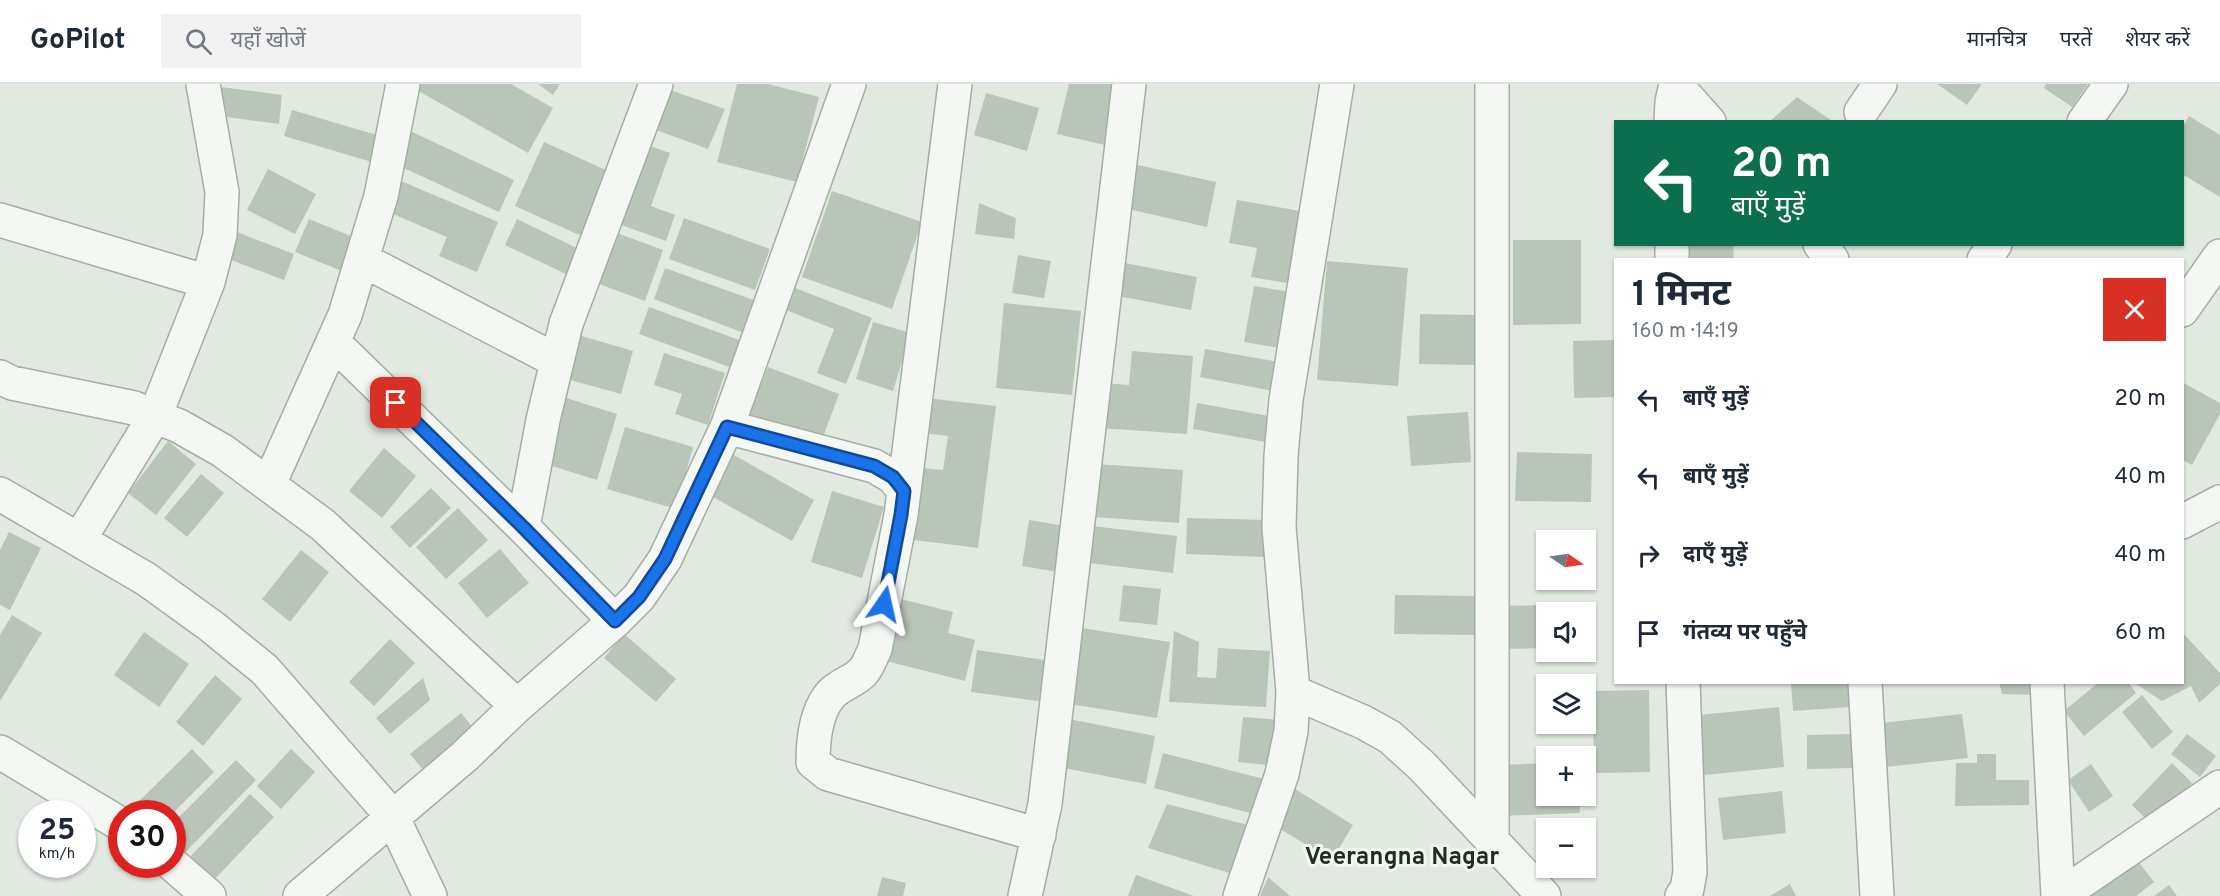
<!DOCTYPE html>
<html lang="hi">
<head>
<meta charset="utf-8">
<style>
  body { margin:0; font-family:Overpass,"Noto Sans Devanagari",sans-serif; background:#f2f2f3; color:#1f2937; height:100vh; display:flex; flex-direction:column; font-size:22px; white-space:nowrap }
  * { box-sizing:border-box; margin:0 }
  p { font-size:20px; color:#747a83 }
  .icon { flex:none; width:33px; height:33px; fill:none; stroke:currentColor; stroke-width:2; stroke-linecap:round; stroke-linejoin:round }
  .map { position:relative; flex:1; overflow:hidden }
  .panel { position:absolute; left:1614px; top:174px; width:570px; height:426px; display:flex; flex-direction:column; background:#fff; border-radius:0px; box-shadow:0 2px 4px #0004 }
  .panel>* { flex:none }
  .top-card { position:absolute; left:1614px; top:36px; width:570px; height:126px; border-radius:0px; box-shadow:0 2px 4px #0004; background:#0b6e4f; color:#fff; overflow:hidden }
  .needle { width:39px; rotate:103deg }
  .buttons { position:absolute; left:1536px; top:446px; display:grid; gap:12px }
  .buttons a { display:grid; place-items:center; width:60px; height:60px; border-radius:0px; background:#fff; box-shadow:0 2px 4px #0004; font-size:30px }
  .speed { position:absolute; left:18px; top:716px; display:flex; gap:12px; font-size:30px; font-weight:700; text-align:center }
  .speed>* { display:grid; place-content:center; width:78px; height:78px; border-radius:50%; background:#fff; box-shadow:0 2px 4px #0004; line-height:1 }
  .speed small { font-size:15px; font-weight:400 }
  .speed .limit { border:9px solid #d22; background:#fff; color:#111 }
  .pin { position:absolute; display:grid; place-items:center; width:51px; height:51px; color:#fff; margin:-26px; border-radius:12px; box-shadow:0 3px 9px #0006 }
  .me { position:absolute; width:66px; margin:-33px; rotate:11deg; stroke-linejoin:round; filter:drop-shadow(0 0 4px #0008) }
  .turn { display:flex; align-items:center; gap:21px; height:126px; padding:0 18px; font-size:27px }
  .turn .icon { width:78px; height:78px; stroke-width:2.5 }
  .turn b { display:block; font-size:42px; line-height:51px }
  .round { display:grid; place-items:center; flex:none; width:63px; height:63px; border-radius:0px; background:#f2f2f3 }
  .summary { display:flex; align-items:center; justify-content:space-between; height:102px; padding:0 18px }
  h1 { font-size:36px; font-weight:700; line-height:45px }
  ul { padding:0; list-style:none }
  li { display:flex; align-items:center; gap:18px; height:78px; padding:0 18px }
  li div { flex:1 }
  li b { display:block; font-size:22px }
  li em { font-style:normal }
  header { display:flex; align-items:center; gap:36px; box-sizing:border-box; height:84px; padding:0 30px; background:#fff; border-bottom:2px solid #e0e1e3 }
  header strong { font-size:28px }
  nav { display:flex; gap:33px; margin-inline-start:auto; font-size:21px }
  .search { width:420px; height:54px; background:#f2f2f3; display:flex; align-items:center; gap:15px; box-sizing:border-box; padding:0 21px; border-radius:0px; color:#747a83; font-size:22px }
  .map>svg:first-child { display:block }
</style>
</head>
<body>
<header>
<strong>GoPilot</strong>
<div class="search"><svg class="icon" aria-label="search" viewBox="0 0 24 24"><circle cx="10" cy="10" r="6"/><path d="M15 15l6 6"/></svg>यहाँ खोजें</div>
<nav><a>मानचित्र</a><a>परतें</a><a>शेयर करें</a></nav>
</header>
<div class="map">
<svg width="2220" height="812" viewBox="0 0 2220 812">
  <rect width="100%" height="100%" fill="#e2e9e1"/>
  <path fill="#bac5b9" d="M418,0h93l42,24 -25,45 -113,-64z
    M538,0h22l-7,11z
    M737,0h31l51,13 -22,85 -80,-20z
    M1069,0h43l11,3 -14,59 -52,-12z
    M1937,0h45l-15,21z
    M2046,0h42l-16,23 -28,-19z
    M221,3l61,8 -3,29 -52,-7z
    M664,4l61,21 -17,40 -60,-22z
    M986,9l53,15 -12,43 -53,-16z
    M1797,13l37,25h-65z
    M292,26l88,26 -8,26 -88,-26z
    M2189,32l31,19v62l-38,-23v-46z
    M408,46l106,50 -15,32 -106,-49z
    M544,58l73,33 -29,64 -73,-33z
    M642,59l28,10 -19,53 24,9 -9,26 -53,-19z
    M1133,80l83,18 -9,45 -83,-19z
    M268,85l48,25 -21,40 -48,-24z
    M401,97l97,41 -21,50 -38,-16 8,-19 -59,-25z
    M832,107l90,31 -30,87 -90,-32z
    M1237,116l69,12 -13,72 -42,-7 6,-29 -28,-5z
    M979,119l37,15 -2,21 -39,-5z
    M684,134l86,31 -15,41 -86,-31z
    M309,135l54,22 -14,33 -54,-22z
    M517,135l66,32 -13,25 -65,-31z
    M609,146l54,20 -18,51 -54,-20z
    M234,147l60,23 -10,26 -61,-23z
    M1513,156h68v84l-68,1z
    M1677,160h56l1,16h-56z
    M1018,171l33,6 -7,37 -32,-5z
    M1327,177l81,7 -10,118 -81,-6z
    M1120,178l77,15 -6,33 -78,-15z
    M665,184l91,33 -12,32 -90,-34z
    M790,202l82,32 -26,66 -29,-11 17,-44 -53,-21z
    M1254,202l36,6 -10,56 -36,-6z
    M1004,219l77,8 -9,84 -76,-7z
    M649,223l93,34 -10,27 -93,-34z
    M1420,230l57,1 -1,50 -57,-1z
    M873,238l38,11 -18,58 -37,-12z
    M575,250l58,17 -12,43 -58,-16z
    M1616,256v57l-42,1 -1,-57z
    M1205,265l79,14 -6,29 -78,-15z
    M1132,267l61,5 -6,78 -87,-6 3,-45 26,2z
    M664,269l61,20 -17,52 -33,-11 7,-20 -28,-9z
    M768,283l71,27 -19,51 -72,-27z
    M2182,298l38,21v11l-28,51 -10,-5z
    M563,313l54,17 -20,66 -55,-17z
    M926,314l70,8 -18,142 -64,-8 8,-72 21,2 5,-34 -26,-3z
    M1197,319l78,14 -4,26 -78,-14z
    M1468,328l3,50 -60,4 -4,-50z
    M625,343l68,20 -17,62 -69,-20z
    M168,357l28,23 -40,51 -28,-22z
    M384,364l32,28 -34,42 -33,-27z
    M725,366l89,50 -22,41 -90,-50z
    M1517,368l75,2 -1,48 -76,-1z
    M1097,380l86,6 -4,53 -86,-6z
    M201,390l23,19 -37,44 -23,-19z
    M431,404l20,20 -41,40 -20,-21z
    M832,407l52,16 -22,71 -51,-16z
    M458,424l30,32 -42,39 -30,-32z
    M1187,434l80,2 -1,37 -80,-3z
    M1029,436l36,6 -7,46 -36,-6z
    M1084,441l93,11 -4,37 -93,-11z
    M9,448l32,16 -31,62 -10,-5v-55z
    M500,465l29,34 -42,35 -29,-35z
    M301,466l28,22 -39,50 -28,-23z
    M1123,501l38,4 -4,36 -38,-4z
    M1395,511l81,1 -1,39 -81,-1z
    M901,515l52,13 -5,21 27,7 -10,41 -79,-20z
    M1592,520l1,44h-7v-36h-40v36l-44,1 -1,-43z
    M12,531l30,18 -42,68v-66z
    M1082,544l88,14 -13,76 -87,-14z
    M1174,547l25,11 -2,35 19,1 2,-30 52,3 -4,56 -97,-5z
    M144,548l45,32 -30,43 -45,-32z
    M2182,548l38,41v11l-21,19 -8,-17 -29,15 -29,-19h49z
    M624,550l52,45 -20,23 -52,-44z
    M390,555l25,24 -41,43 -25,-24z
    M977,566l74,11 -6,41 -74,-10z
    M215,591l27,24 -39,47 -27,-24z
    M1577,593v7h-30l-1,-6z
    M423,594l7,22 -40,34 -14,-16z
    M1791,598h57l2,25 -57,4z
    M1999,598h38v13l-35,-1z
    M2099,598h29l8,11 -52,43 -20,-25z
    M1649,606l1,82 -56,1 -1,-82z
    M2142,611l31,37 -21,17 -30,-37z
    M1779,623l5,60 -80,8 -5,-60z
    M461,629l18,22 -51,41 -18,-22z
    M1962,630l6,44 -83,9 -4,-44z
    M1243,633l38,3 -5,46 -38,-4z
    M1069,635l86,17 -9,48 -87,-17z
    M1854,650v34l-47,1v-34z
    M2187,650l29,22 -16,21 -29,-23z
    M192,665l22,23 -41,41h-46z
    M291,665l24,23 -34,37 -24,-23z
    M1163,669l101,26 -10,35 -100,-26z
    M1977,670h19v26h33v25l-74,1 1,-43h21z
    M236,676l20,20 -76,78 -8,-8v-26z
    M1546,679v32h33l1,18 -77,3 -2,-51z
    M2172,679l20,20 -40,42 -20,-20z
    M2091,680l22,32 -24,16 -21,-32z
    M1292,703l61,38 -21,35 -62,-37z
    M1782,707l4,42 -63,7 -5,-42z
    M250,710l24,23 -62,65 -24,-23z
    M1167,720l81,21 -12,50 -88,-27z
    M2134,772l20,26 -18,14h-51z
    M1136,791l58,21h-66z
    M882,793l24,6 -3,13h-26z
    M1268,793l22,19h-30z
    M1790,800l6,12h-26z
    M2169,801l8,11h-23z"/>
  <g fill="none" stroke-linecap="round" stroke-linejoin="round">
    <defs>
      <path id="minor" d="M1676,1l33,37
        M1861,28l19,-28
        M1671,38l1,-20 4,-18
        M2084,38l27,-38
        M0,136l208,62
        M1672,160v16
        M1820,160l12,16
        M363,176l194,101
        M1984,176l11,-16
        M2182,226l38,-54
        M333,258l190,185 92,94
        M0,293l12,6 122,25 45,18 44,25 100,74 194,181
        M727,343l147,39 19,11 11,14 -3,24 -26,134c-4,8 -7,18 -13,24 -11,10 -26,13 -34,25 -13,18 -15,43 -15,64l15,12 211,61
        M269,400l76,-169 36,-119 22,-112
        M904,407l51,-407
        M0,410l146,85 65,47 54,44 127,146 38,80
        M2182,438l38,-20
        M523,443l20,-107 23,-96 90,-240
        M79,456l76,-124 53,-134 12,-47 2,-43 -19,-108
        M1865,598l12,214
        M2047,598l11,214
        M1293,608l70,30 27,15 32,29 122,130
        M0,668l122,73
        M1492,756v-756
        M172,780l37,32
        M300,812l165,-140 52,-50 98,-85 24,-24 26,-38 62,-132 122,-343
        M1025,812l20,-92 84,-720
        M1240,812l42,-122 9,-43 2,-39 -14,-165 2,-71 5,-56 51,-316
        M1682,812l5,-7 3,-17 -7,-190
        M2060,812l160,-109"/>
    </defs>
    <use href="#minor" stroke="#a4afa3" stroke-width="36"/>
    <use href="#minor" stroke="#f4f7f4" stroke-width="33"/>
  </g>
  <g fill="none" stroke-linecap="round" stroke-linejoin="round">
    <defs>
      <path id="route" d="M396,319l127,124 92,94 24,-24 26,-38 62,-132 147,39 19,11 11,14 -3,24 -17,89"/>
    </defs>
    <use href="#route" stroke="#114b97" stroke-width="15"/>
    <use href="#route" stroke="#1a73e8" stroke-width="10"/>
  </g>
  <g text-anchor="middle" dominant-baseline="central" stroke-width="6" stroke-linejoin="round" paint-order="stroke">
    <g font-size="24" font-weight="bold" fill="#1e301d" stroke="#f1f6f1">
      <text x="1402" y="774">Veerangna Nagar</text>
    </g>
  </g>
</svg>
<div class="buttons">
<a><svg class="needle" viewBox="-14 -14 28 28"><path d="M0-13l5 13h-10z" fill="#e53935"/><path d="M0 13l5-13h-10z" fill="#747a83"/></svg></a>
<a><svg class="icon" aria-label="sound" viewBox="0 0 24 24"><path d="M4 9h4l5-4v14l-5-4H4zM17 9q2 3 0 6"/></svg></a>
<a><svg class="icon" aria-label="layers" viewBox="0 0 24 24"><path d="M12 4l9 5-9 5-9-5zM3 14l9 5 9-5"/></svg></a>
<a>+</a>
<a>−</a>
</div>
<div class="speed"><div>25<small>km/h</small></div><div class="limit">30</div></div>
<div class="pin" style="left:396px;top:319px;background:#d93025"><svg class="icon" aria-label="arrive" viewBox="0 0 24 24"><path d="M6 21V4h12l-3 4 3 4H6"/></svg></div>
<svg class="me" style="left:884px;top:520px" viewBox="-20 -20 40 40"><path d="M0-17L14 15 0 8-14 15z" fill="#1a73e8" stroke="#fff" stroke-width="4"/></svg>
<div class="top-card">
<div class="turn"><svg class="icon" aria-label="left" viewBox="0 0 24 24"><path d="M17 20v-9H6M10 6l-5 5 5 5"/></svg><div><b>20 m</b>बाएँ मुड़ें</div></div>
</div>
<section class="panel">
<div class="summary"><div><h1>1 मिनट</h1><p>160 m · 14:19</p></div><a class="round" style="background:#d93025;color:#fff"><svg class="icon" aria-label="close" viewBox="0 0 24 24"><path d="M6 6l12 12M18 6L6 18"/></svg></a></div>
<ul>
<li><svg class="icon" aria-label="left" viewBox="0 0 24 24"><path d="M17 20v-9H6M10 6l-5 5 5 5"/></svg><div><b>बाएँ मुड़ें</b></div><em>20 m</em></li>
<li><svg class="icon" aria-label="left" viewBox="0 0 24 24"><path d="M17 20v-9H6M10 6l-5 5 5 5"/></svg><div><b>बाएँ मुड़ें</b></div><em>40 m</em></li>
<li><svg class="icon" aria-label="right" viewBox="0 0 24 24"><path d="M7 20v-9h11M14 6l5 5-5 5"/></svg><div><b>दाएँ मुड़ें</b></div><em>40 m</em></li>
<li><svg class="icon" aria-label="arrive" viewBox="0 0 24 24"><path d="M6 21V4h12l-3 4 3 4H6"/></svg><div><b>गंतव्य पर पहुँचे</b></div><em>60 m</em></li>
</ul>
</section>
</div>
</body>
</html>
